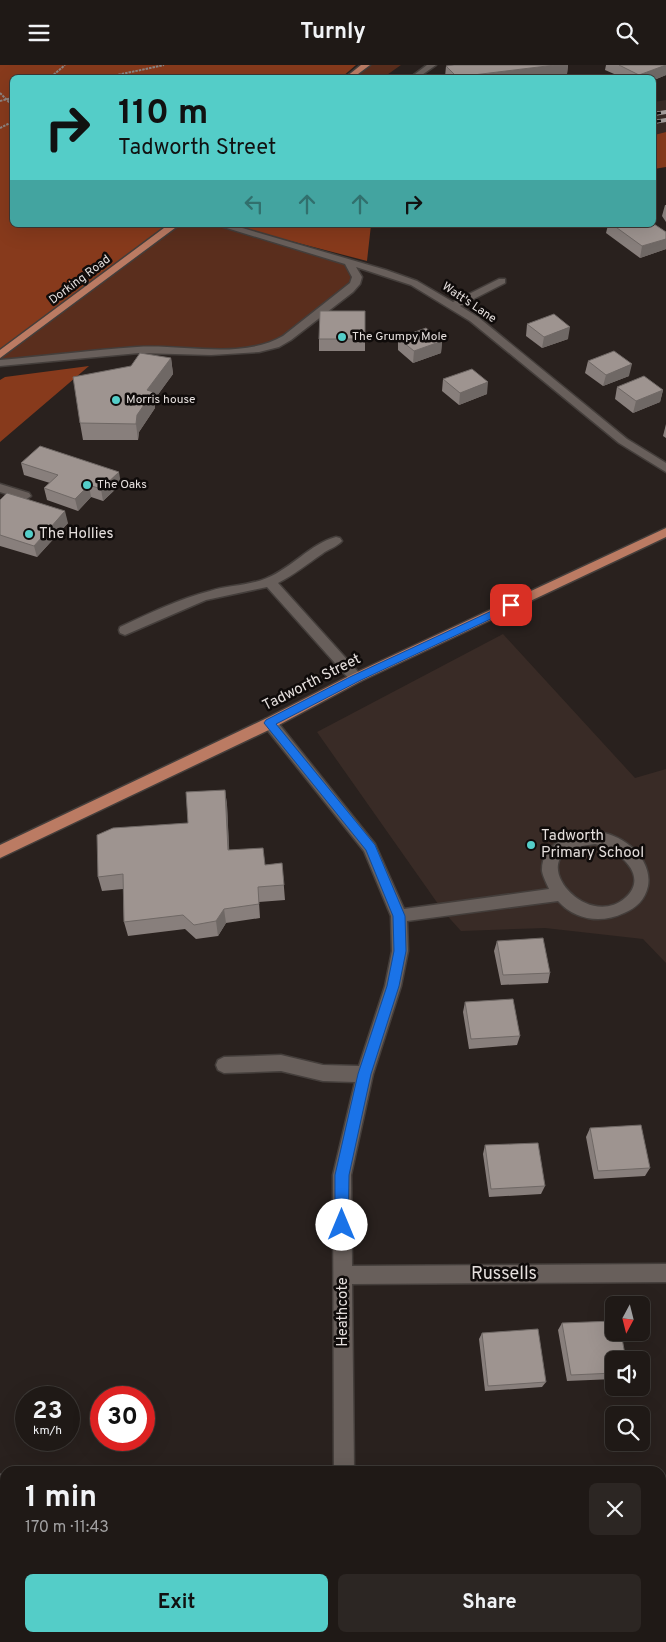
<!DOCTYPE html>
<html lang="en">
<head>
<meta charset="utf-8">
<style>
  body { margin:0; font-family:Overpass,sans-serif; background:#2c2623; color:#f1f3f6; height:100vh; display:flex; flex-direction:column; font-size:19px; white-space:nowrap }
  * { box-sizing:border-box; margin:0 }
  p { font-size:16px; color:#a1a0a1 }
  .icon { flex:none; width:28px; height:28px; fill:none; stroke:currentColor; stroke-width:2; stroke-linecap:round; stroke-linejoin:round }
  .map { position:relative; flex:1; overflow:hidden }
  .side { position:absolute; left:0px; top:1401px; width:666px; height:176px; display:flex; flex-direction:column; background:#1f1916; border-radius:15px 15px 0 0; box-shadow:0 5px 20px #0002,0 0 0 1px #3c3835 }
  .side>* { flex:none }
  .top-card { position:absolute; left:10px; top:10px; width:646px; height:152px; border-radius:8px; box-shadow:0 5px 20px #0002,0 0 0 1px #3c3835; background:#54cdc8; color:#111; overflow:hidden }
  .needle { width:32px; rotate:187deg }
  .controls { position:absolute; left:605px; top:1231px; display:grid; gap:10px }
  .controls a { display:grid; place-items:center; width:45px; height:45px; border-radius:8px; background:#1f1916; box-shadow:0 5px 20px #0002,0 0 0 1px #3c3835; font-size:25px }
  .speed { position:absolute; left:15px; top:1321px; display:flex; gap:10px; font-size:25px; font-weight:700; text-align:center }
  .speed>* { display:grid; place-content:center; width:65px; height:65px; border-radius:50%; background:#1f1916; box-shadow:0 5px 20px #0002,0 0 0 1px #3c3835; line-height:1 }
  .speed small { font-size:12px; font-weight:400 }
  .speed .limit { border:8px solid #d22; background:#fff; color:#111 }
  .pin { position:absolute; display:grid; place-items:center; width:42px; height:42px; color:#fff; margin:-21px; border-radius:10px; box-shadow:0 2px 8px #0006 }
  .me { position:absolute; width:55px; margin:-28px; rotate:0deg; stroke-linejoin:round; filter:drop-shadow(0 0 4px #0008) }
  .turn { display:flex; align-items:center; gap:18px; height:105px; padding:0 25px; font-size:22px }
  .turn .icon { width:65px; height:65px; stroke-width:2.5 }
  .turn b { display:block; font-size:35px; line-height:42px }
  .lanes { display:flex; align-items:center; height:48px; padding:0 25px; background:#0003; justify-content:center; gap:25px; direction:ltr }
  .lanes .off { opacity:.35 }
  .round { display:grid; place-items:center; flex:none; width:52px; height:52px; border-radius:8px; background:#2c2623 }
  .headline { display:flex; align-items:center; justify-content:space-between; height:85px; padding:0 25px }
  h1 { font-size:30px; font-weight:700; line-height:38px }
  .primary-button { display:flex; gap:10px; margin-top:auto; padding:10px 25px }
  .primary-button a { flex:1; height:58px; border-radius:8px; background:#54cdc8; color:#111; font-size:20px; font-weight:700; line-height:58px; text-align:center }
  .primary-button a+a { background:#2c2623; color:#f1f3f6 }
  header { display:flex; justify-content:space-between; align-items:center; height:65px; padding:0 25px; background:#1f1916; font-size:22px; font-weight:700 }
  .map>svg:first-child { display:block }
</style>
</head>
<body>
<header><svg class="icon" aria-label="menu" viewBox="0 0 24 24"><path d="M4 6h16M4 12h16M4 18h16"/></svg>Turnly<svg class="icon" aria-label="search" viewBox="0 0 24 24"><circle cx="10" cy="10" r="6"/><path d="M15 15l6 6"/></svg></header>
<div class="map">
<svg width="666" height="1577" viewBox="0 0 666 1577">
  <rect width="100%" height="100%" fill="#29211e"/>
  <path fill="#392b26" d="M666,35v32l-12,3v-33z
    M503,569l132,144 31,-9v194l-23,-24 -98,-11 -84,3 -18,-20 -126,-179z"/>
  <path fill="#5a2e1d" d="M366,0h35l-17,12h-34z
    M174,160h48l127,38 6,21 -68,54 -28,11 -120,1 -139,13v-8z"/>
  <path fill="#873a1c" d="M0,0h356l-14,12h-330v148h162l-174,130z
    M666,67v35l-12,2v-34z
    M229,160h142l-4,36z
    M89,301l-89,76v-62l5,-3z"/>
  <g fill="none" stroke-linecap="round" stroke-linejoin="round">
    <defs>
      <path id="minor" d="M427,0h9l-17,12h-8z
        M217,160h15l154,45 31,11 36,21 46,-23h6v4l-45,23 18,11 149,122 39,24v9l-47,-29 -149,-122 -59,-36 -55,-18 6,10 -2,7 -7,8 -62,48 -12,7 -20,5 -48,3 -72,-2 -139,13v-6c46,-4 91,-10 137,-13 46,-3 105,13 146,-11l67,-53 2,-6 -7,-13z
        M0,419l29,9 2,3 -6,4 -25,-8z
        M336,472l4,1 2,3c-5,6 -14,8 -20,13 -15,10 -28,21 -44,29l83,92 2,3 -2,3h-10l-84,-94 -61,13 -81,35 -5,-2 -1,-3 1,-3c30,-14 59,-28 90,-36 18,-6 39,-5 57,-13 25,-10 43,-34 69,-41z
        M270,653l5,1 100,125 29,65 145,-20c-2,-5 -6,-12 -7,-18 -1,-27 30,-39 53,-39 26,0 58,26 53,54 -3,14 -12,22 -24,27 -23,11 -49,7 -66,-12l-151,20 1,30 -7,35 -28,88 -22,101 1,91 314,-2v18l-314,2 2,187h-20l-1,-296 22,-93 -32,-1 -42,-10 -57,2 -6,-3 -2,-5 2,-5 6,-3 57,-2 42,10 36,1 26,-80 7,-35 -1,-35 -27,-65 -99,-124 -2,-4 2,-4zM595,779c22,5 56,31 30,54 -37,32 -94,-33 -53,-49 7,-3 16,-4 23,-5z
        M119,1572h25l2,5h-25z
        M290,1572h23l2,5h-23z
        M386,1572h23l-2,5h-23z"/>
      <path id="major" d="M361,0h9l-16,12h-8z
        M168,160h11l-179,133v-8z
        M666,463v9l-305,144 -86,46 -275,131v-13l265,-126 86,-44z"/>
    </defs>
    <use href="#minor" stroke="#443e3b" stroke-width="3"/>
    <use href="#major" stroke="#443e3b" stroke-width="3"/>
    <path stroke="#8c8583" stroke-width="2" stroke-dasharray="2.5 1" stroke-linecap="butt" d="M51,12l14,-12
      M108,12l56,-12
      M0,28l12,12
      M0,36l12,-3
      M0,63l12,-6"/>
    <use href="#minor" fill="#685f5b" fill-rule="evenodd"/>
    <use href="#major" fill="#bb7b63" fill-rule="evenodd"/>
    <defs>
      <path id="rail" d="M654,49l12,-2
        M654,57l12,-2"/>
    </defs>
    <use href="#rail" stroke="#a69f9d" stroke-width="4"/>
    <use href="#rail" stroke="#0f0b0a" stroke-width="2.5" stroke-dasharray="7" stroke-linecap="butt"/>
  </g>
  <path fill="#887f7c" d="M454,0h114l-1,9 -27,3h-95l1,-11z
    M606,0h60v10l-12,5v-3h-33l-16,-7z
    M665,140h1v17l-4,-6z
    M608,160h46l12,7v17l-26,9 -34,-25z
    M365,246v40h-46v-12z
    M527,259l41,15 -26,9 -16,-12z
    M398,273l44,3 -1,12 -28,10 -15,-13z
    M171,293l2,16 -19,26 1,8 -16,24 -1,8h-55l-3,-17z
    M588,296l41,15 -26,10 -18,-13z
    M443,314l44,15 -28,11 -17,-14z
    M617,322l46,3 -3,12 -27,11 -18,-14z
    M666,359v14l-3,-2z
    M21,398l100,21 -18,17 -12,-4 -13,14 -31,-11 -3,-12 6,-5 -26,-8z
    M0,435l68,23 -31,34 -37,-11z
    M225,725l2,15 2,45 36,15 17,-2 3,37 -26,2 1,16 -34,5 -8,13 -22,3 -11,-10 -57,7 -4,-14 -1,-33 -21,2 -4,-14 90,-54z
    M497,876l53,32 -2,10 -47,2 -7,-34z
    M465,937l55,34 -3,9 -48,4 -6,-37z
    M590,1063l60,40 -5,8 -51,3 -8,-42z
    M485,1080l60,41 -4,8 -52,3 -6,-43z
    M562,1258l52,37v19l-47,2 -9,-51z
    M482,1268l64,49 -4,5 -57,4 -6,-52z
    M0,1409h5v64h-5z
    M666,1415v18l-5,-8v-7z"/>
  <path fill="#6f6865" d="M555,0h13l-1,9 -27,3h-83z
    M666,0v10l-12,5v-3h-16l1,-2z
    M666,174v10l-26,9 2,-12z
    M570,262l-2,12 -26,9 2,-11z
    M442,276l-1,12 -28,10 1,-12z
    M171,293l2,16 -19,26 1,8 -16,24 -1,8 -2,-16 1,-9 10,-25z
    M632,299l-3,12 -26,10 3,-11z
    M488,317l-1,12 -28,11 1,-12z
    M663,325l-3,12 -27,11 3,-12z
    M119,407l2,12 -18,17 -2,-12z
    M89,420l2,12 -13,14 -3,-12z
    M65,446l3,12 -31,34 -3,-11z
    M225,725l2,15 3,60 -2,-15z
    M224,844l2,14 -8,13 -2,-15z
    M14,1572h5l2,5h-5z"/>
  <path fill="#9e9490" stroke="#6f6865" d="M454,0h101l-98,12 -11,-11z
    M619,0h47l-27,10z
    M654,159l12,8v7l-24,7 -29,-21h41z
    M320,246h45v28h-46z
    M554,249l16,13 -26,10 -17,-13z
    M426,263l16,13 -28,10 -16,-13z
    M614,286l18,13 -26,11 -18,-14z
    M140,288l31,5 -24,32 6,2 -16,23 -1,9 -56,-1 -7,-46 58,-11z
    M472,304l16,13 -28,11 -17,-14z
    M644,311l19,14 -27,11 -19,-14z
    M40,381l79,26 -18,17 -12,-4 -14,14 -31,-11 14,-13 -37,-12z
    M7,428l58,18 -31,35 -34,-11v-35z
    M225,725l3,60 35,-2 2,17 17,-2 2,22 -26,2 1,17 -35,5 -8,12 -22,4 -11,-10 -59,7 -1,-48 -25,3 -1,-42 16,-7 75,-5 -2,-31z
    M543,873l7,35 -47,2 -6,-34z
    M513,934l7,37 -49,3 -6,-37z
    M641,1060l9,43 -52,3 -8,-43z
    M538,1078l7,43 -54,3 -6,-44z
    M614,1256v12h7l5,27h-12v13l-43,2 -9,-52z
    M538,1264l8,53 -58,4 -6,-53z
    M0,1409h5v60h-5z
    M5,1555v17h9l2,5h-16v-19z"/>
  <path fill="#1a73e8" stroke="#114b97" d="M511,537l3,1v5l-155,73 -83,43 99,121 30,71 1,35 -7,35 -28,88 -22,101 -1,50 -2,5 -4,2 -5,-2 -2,-5v-50l23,-101 29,-88 7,-35 -1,-35 -27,-66 -102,-127 2,-3 86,-44z"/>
  <g fill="#54cdc8" stroke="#0f0b0a" stroke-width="2">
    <circle cx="342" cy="272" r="5"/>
    <circle cx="116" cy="335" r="5"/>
    <circle cx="87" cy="420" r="5"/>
    <circle cx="29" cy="469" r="5"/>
    <circle cx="531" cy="780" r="5"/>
  </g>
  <g text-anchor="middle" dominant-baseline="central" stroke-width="5" stroke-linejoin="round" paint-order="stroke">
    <g font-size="12" fill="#e5dfdd" stroke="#0f0b0a">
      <text transform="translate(80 215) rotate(-37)">Dorking Road</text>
      <text transform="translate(469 238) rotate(34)">Watt's Lane</text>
    </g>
    <g font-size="12" fill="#e5dfdd" stroke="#0f0b0a" text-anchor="start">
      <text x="352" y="272">The Grumpy Mole</text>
      <text x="126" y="335">Morris house</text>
      <text x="97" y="420">The Oaks</text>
    </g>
    <g font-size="15" fill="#e5dfdd" stroke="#0f0b0a" text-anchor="start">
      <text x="39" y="469">The Hollies</text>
      <text x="541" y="771">Tadworth<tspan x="541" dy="17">Primary School</tspan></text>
    </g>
    <g font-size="15" fill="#e5dfdd" stroke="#0f0b0a">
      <text transform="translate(312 618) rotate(-27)">Tadworth Street</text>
      <text transform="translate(343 1247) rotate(-90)">Heathcote</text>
    </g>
    <g font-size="18" fill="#e5dfdd" stroke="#0f0b0a">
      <text x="504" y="1209">Russells</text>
    </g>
  </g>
</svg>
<div class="controls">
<a><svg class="needle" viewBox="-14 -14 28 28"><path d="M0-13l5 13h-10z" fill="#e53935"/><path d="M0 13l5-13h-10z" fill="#a1a0a1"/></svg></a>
<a><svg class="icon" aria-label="sound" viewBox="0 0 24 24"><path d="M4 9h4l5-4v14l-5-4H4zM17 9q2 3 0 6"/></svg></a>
<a><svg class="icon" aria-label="search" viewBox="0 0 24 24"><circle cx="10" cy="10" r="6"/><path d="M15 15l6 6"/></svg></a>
</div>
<div class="speed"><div>23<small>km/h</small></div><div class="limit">30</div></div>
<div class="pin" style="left:511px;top:540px;background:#d93025"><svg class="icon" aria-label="arrive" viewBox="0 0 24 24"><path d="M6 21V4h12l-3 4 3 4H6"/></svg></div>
<svg class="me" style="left:342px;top:1160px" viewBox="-20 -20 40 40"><circle r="19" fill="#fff"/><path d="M0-13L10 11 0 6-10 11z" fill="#1a73e8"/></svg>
<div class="top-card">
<div class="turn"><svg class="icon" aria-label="right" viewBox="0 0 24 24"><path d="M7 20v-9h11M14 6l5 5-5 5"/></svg><div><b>110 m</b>Tadworth Street</div></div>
<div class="lanes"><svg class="icon off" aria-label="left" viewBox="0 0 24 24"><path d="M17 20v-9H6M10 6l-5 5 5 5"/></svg><svg class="icon off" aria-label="ahead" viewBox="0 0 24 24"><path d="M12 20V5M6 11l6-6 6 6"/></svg><svg class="icon off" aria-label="ahead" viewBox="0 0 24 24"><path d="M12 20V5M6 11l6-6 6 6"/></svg><svg class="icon" aria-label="right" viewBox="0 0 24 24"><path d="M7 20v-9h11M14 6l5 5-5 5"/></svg></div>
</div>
<section class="side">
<div class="headline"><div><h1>1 min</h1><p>170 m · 11:43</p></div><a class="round"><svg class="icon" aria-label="close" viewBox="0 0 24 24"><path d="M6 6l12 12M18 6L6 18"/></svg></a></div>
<div class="primary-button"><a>Exit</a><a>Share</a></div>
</section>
</div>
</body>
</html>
